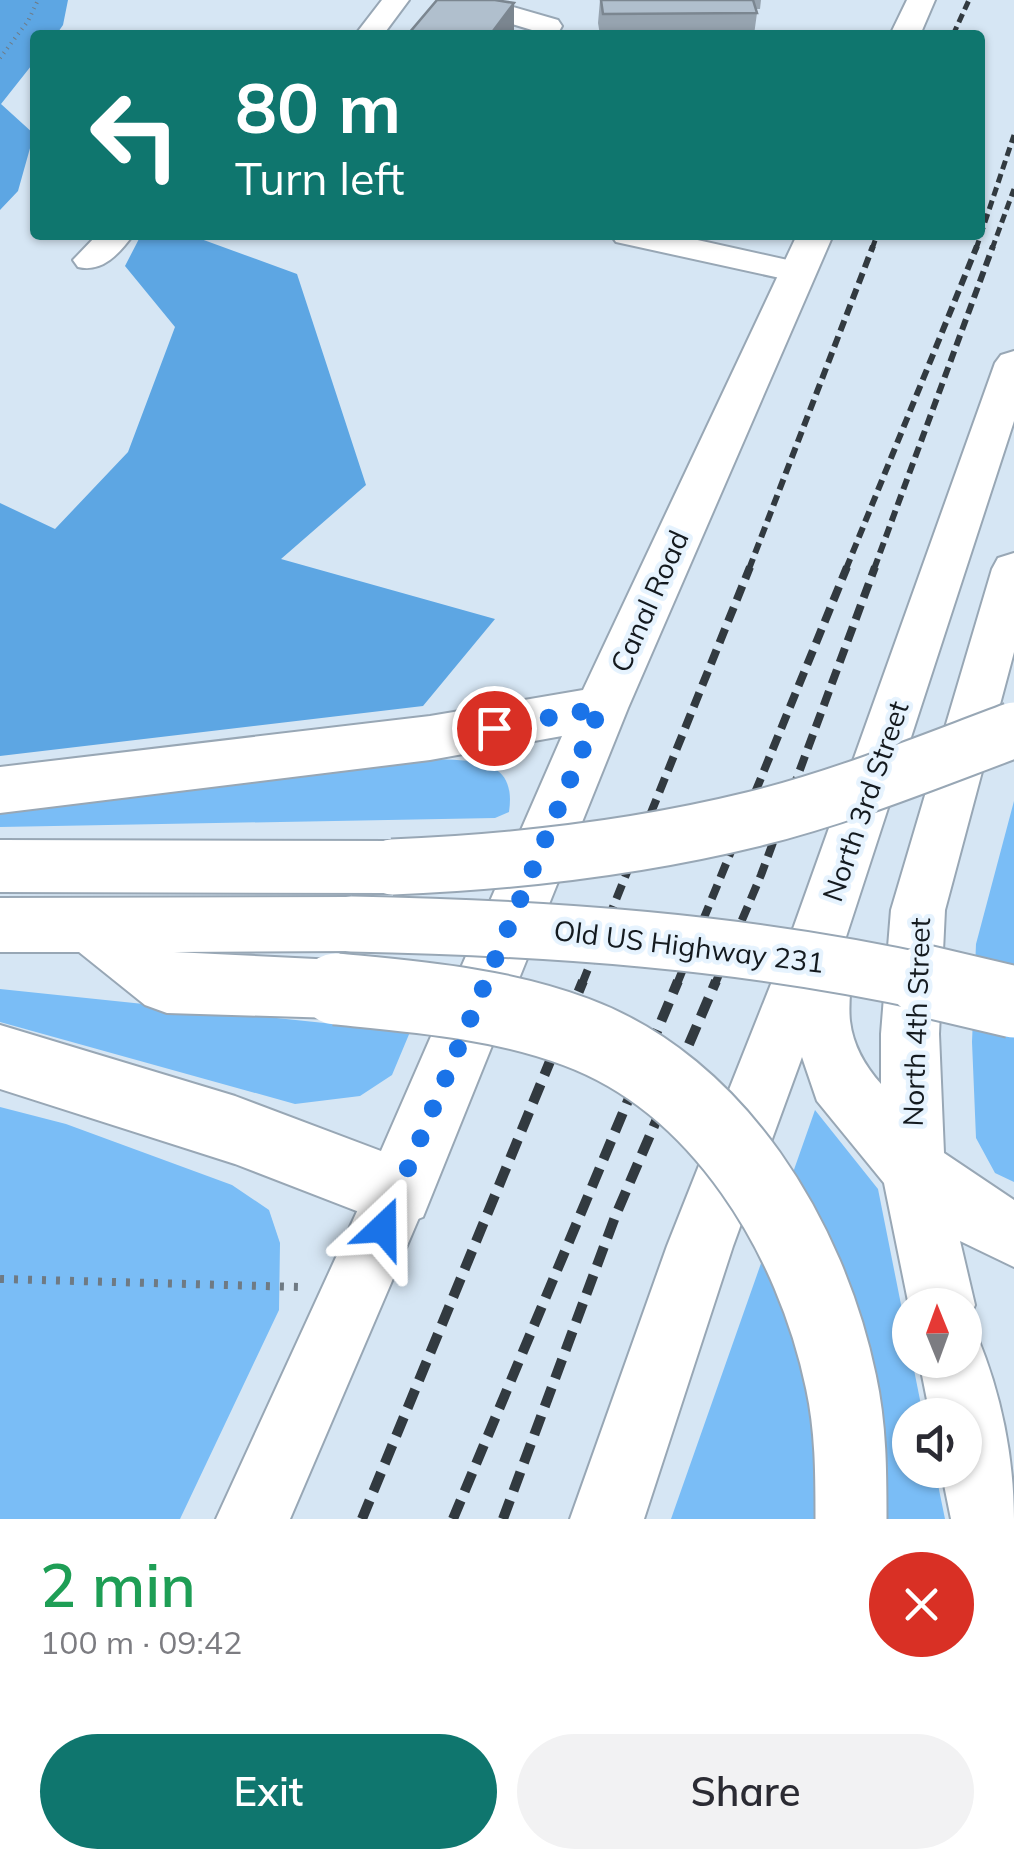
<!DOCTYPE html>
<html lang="en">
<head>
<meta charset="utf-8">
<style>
  body { margin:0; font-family:Mulish,sans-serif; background:#f2f2f3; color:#2b2b33; height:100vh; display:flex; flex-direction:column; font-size:38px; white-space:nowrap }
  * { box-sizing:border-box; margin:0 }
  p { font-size:32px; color:#7c7c81 }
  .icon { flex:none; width:55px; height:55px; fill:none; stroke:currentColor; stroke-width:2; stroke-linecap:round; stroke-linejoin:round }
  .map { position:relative; height:1519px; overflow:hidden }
  .drawer { display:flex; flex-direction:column; background:#fff; flex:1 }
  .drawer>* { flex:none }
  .guide { position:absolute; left:30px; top:30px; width:955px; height:210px; border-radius:10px; box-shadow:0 2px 8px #0004; background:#0f766e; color:#fff; overflow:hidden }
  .needle { width:65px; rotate:359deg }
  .tools { position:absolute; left:892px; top:1288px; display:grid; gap:20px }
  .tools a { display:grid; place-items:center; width:90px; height:90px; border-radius:50%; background:#fff; box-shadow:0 2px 8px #0004; font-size:50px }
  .pin { position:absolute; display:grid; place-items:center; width:85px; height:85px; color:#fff; margin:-42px; border:5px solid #fff; border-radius:50%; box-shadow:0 2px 10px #0007 }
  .me { position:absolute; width:110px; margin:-55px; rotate:23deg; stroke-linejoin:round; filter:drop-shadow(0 0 8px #0008) }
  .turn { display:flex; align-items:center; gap:35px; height:210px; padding:0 40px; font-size:45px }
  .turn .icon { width:130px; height:130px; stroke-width:2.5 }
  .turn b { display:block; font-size:70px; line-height:85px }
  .round { display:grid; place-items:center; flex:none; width:105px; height:105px; border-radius:52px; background:#f2f2f3 }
  .overview { display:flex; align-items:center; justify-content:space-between; height:170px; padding:0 40px }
  h1 { font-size:60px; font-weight:600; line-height:75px; color:#1e9e55 }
  .button { display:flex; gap:20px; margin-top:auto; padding:20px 40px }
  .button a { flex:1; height:115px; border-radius:60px; background:#0f766e; color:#fff; font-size:40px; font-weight:600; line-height:115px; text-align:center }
  .button a+a { background:#f2f2f3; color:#2b2b33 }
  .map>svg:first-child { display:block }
</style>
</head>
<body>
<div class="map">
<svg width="1014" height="1519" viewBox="0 0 1014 1519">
  <rect width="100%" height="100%" fill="#d6e6f4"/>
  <path fill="#7abdf6" d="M434,759c40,2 83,-1 75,53l-14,6 -495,9v-15z
    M1014,801v381l-19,-9 -19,-35 -4,-96 4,-98z
    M0,989l410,43 -18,43 -32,21 -65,8 -295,-82z
    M0,1107l66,17 166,61 37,25 11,33 -1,67 -99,209h-180z
    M815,1110l63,79 45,226h-13v55h25l10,49h-274z"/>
  <path fill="#5da6e3" d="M0,0h68l-5,25 -7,10h-21v26l-34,43 33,30 -16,57 -18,19z
    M141,235h49l107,39 69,211 -85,74 214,60 -72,87 -423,50v-253l55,26 73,-77 47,-125 -50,-61z"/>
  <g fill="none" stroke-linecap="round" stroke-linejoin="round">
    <defs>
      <path id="minor" d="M382,0h27l-26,35h-28z
        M448,0h41l69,20 4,6 -5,9h-28l3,-5 -80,-24z
        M97,235h36c-14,19 -31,38 -55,32l-5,-7z
        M611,235h64l135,30 5,7 -5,7 -12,3 -182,-40z
        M1014,351v70l-170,522c13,26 3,50 6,78 3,25 15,45 31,63v-50l10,-124 101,-341 6,-11 16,-5v99l-69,258 -6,124 5,119 70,47v67l-54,-26 15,64 -10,23v-23h-55v6l-26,-128 -67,-82 -15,-44 -69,189 -89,273h-74l97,-273 127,-320 201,-563 6,-8z
        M398,1160l22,10 10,22 -140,327h-74l160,-349z
        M965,1331l12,5c24,57 37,122 37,183h-63l-10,-49h24v-55h-35l-11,-55h46z"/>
      <path id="major" d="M907,0h28l-15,35h-30z
        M797,235h36l-205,473 -205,509 -25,10 -163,-63 -235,-75v-64l235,71 146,55 181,-415 -132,24 -430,53v-46l430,-51 153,-26z
        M0,840l392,1 21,8 8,18 -8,18 -21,8 -392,-1z
        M351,897l21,8 9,19 -9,19 -21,8 -177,1 162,8 22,8 9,21 -9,21 -22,8 -169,-5 -22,-8 -66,-53h-79v-54z"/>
    </defs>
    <use href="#minor" stroke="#98a7b5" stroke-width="4"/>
    <use href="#major" stroke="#98a7b5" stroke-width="4"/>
    <path stroke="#6f7a83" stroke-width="4" stroke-dasharray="1 5" stroke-linecap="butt" d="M0,58l28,-37 10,-21"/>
    <path stroke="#6f7a83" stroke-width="8" stroke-dasharray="4 10" stroke-linecap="butt" d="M0,1279l302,8"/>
    <use href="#minor" fill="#fff" fill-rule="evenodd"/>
    <use href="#major" fill="#fff" fill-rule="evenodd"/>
    <path stroke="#323a40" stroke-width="5" stroke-dasharray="9 5" stroke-linecap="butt" d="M953,35l16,-35
      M872,249l5,-14
      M976,249l38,-114
      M992,249l22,-60"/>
    <path stroke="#323a40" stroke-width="6" stroke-dasharray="11 6" stroke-linecap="butt" d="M749,569l124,-323
      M846,569l131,-323
      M874,569l119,-323"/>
    <path stroke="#323a40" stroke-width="8" stroke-dasharray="15 8" stroke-linecap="butt" d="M582,984l168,-417
      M677,984l170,-417
      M715,984l46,-109 114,-308"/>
    <path stroke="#323a40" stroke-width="10" stroke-dasharray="20 10" stroke-linecap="butt" d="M362,1519l221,-538
      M453,1519l225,-538
      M503,1519l112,-302 101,-236"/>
    <defs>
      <path id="major-bridge-far1" d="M392,867c122,-5 244,-19 362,-48 89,-22 174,-57 260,-89
        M351,924c198,4 391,17 585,60"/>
      <path id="major-bridge" d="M925,981l89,21
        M336,989c81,8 163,14 240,43 143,53 235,206 265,350 10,46 10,91 10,137"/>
    </defs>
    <use href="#major-bridge-far1" stroke="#98a7b5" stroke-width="59" stroke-linecap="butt"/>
    <use href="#major-bridge" stroke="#98a7b5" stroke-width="75" stroke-linecap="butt"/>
    <use href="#major-bridge-far1" stroke="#fff" stroke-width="55"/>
    <use href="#major-bridge" stroke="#fff" stroke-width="71"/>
  </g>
  <path fill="#97a4b0" d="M600,0h161l-1,9h-4l1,4 -3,22h-154l-2,-12z"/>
  <path fill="#7b8690" d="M514,3v27l-4,5h-20z"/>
  <path fill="#b0bfcd" stroke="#7b8690" stroke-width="2.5" d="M437,0h58l19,3 -24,32h-62l-18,-3z
    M601,0h152l4,13 -154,1z"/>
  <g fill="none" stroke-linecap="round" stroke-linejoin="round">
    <path stroke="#1a73e8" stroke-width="18" stroke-dasharray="0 32.4" d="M383,1228l217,-520 -106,20"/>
  </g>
  <g text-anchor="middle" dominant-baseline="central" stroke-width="9" stroke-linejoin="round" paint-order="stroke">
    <g font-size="28" fill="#141a1f" stroke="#e6f3fe">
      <text transform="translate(649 601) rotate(-66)">Canal Road</text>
      <text transform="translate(865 801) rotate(-71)">North 3rd Street</text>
      <text transform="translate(689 946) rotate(7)">Old US Highway 231</text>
      <text transform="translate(916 1022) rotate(-88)">North 4th Street</text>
    </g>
  </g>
</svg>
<div class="tools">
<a><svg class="needle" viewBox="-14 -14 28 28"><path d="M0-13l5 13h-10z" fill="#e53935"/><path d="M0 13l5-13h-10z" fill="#7c7c81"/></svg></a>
<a><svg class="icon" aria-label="sound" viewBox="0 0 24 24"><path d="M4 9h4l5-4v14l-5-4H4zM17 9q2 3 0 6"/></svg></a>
</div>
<div class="pin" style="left:494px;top:728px;background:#d93025"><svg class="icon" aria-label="arrive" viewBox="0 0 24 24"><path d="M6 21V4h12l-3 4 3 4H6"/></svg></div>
<svg class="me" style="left:383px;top:1228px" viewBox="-20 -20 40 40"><path d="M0-17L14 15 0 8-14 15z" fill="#1a73e8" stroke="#fff" stroke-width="4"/></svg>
<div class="guide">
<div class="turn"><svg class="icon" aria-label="left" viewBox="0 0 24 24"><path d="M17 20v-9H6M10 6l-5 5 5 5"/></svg><div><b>80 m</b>Turn left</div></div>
</div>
</div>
<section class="drawer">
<div class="overview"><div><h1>2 min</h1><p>100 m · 09:42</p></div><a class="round" style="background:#d93025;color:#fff"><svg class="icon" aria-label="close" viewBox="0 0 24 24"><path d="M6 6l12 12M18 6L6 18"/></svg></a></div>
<div class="button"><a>Exit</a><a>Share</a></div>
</section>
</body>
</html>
